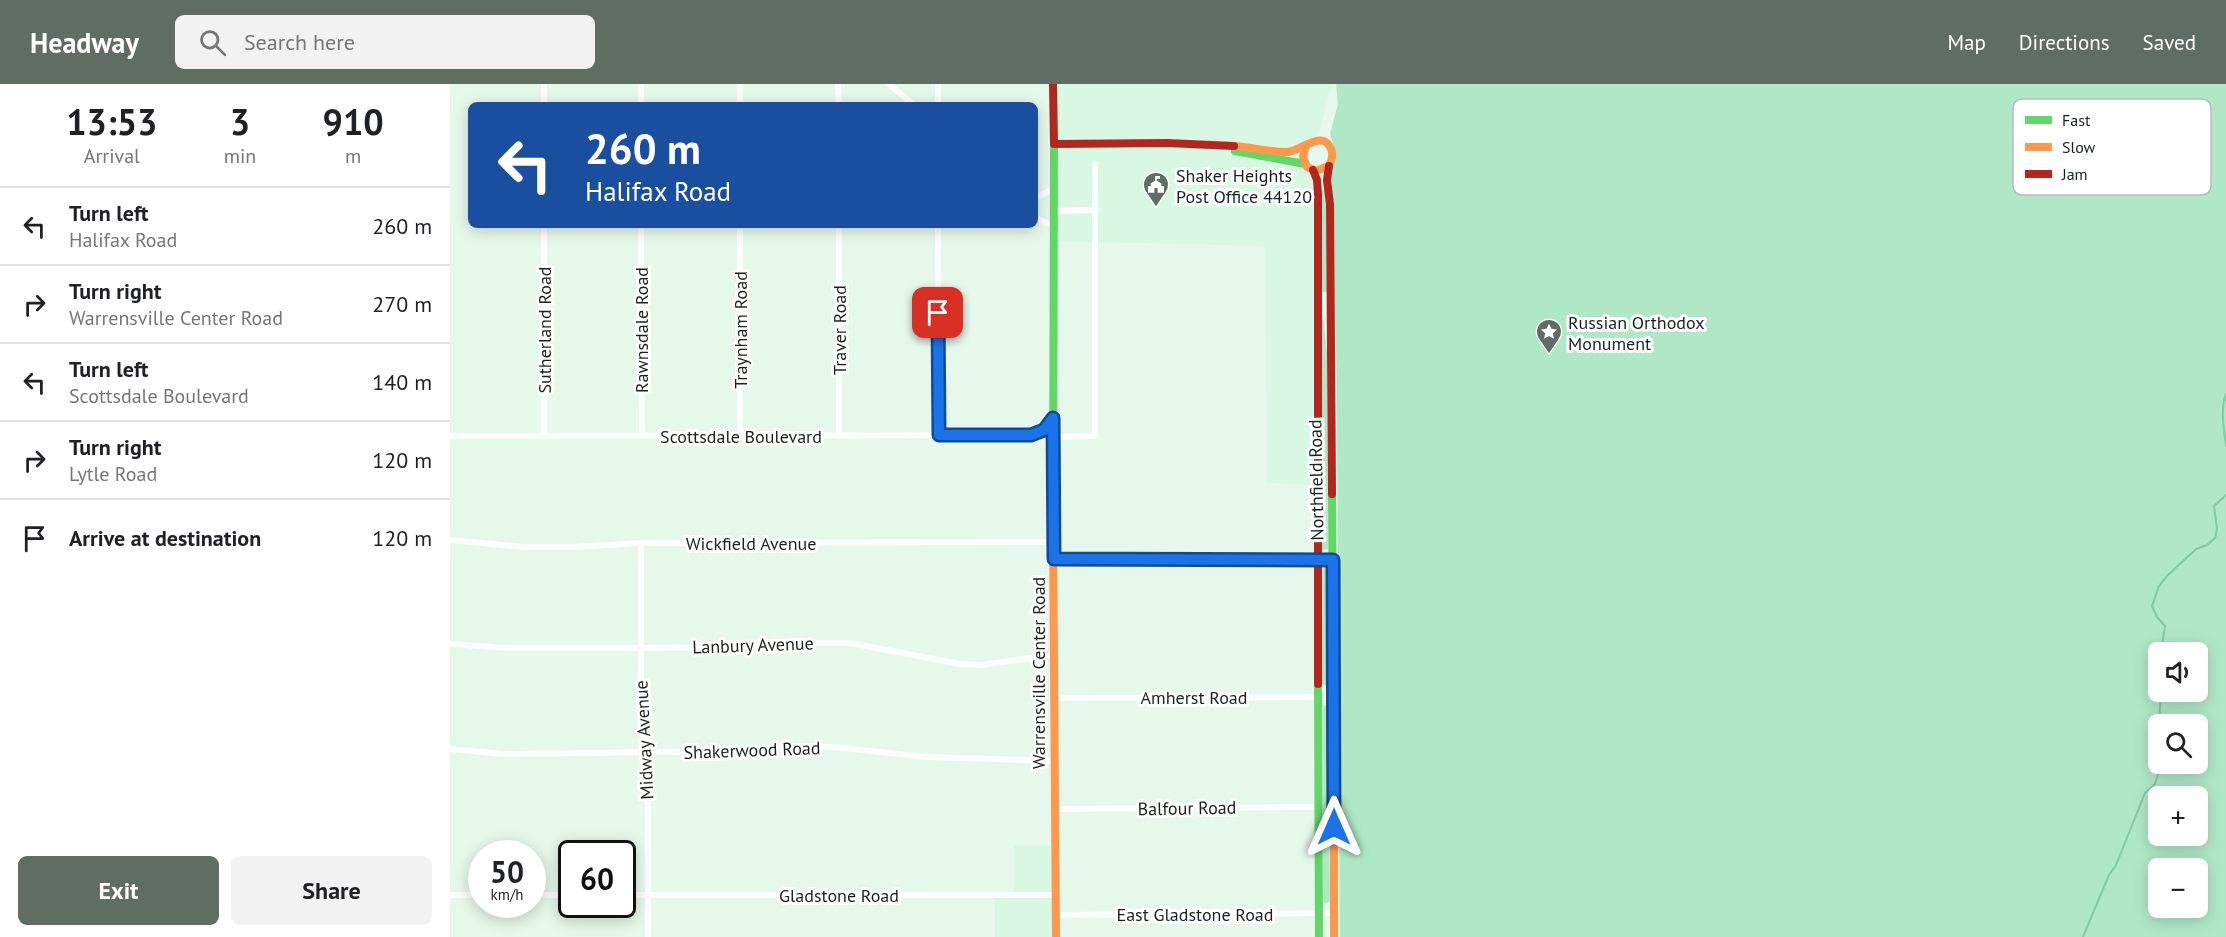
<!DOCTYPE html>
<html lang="en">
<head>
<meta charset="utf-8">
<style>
  body { margin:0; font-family:"PT Sans",sans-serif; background:#f2f2f2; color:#202124; height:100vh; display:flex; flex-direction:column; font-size:22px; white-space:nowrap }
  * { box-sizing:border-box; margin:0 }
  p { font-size:20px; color:#757577 }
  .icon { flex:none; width:33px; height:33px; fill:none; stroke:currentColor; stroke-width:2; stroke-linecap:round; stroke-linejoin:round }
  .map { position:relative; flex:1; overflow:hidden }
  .details { display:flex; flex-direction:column; background:#fff; width:450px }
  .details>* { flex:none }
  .top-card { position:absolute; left:18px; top:18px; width:570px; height:126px; border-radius:9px; box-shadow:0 3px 15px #0003; background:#1a4fa0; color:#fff; overflow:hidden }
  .tools { position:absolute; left:1698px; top:558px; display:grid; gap:12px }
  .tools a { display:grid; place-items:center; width:60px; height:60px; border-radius:9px; background:#fff; box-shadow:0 3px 15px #0003; font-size:30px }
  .speed { position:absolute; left:18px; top:756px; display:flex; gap:12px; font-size:30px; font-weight:700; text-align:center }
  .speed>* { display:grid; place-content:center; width:78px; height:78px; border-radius:50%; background:#fff; box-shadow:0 3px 15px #0003; line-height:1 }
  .speed small { font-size:15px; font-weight:400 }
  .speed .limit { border:3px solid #111; border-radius:9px; background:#fff; color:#111 }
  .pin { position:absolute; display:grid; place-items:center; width:51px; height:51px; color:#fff; margin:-26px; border-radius:12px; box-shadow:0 3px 9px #0006 }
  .me { position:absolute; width:66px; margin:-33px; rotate:0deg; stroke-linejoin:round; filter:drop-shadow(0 0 4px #0008) }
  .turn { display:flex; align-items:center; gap:21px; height:126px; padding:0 18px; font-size:27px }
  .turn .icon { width:78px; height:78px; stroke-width:2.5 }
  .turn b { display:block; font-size:42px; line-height:51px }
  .eta { display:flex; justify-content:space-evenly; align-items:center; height:102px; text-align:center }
  .eta b { font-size:36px; font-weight:700; line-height:42px }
  .action { display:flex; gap:12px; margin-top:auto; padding:12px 18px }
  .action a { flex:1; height:69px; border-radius:9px; background:#5f6d64; color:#fff; font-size:24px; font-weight:700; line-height:69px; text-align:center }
  .action a+a { background:#f2f2f2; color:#202124 }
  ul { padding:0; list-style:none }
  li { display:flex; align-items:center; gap:18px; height:78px; padding:0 18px; border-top:2px solid #e0e0e0 }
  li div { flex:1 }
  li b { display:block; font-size:22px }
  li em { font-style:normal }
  header { display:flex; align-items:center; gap:36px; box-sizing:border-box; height:84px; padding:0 30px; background:#5f6d64; color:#fff }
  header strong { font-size:28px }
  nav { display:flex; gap:33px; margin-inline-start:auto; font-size:21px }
  .search { width:420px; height:54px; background:#f2f2f2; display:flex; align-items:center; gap:15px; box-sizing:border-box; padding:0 21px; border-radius:9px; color:#757577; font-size:22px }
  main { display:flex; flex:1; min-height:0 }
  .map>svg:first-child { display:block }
</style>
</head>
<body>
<header>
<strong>Headway</strong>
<div class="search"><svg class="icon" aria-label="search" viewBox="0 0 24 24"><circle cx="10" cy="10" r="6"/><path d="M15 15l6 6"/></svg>Search here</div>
<nav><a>Map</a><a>Directions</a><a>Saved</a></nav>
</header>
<main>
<section class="details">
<div class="eta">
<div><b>13:53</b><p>Arrival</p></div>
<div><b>3</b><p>min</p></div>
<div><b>910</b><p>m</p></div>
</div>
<ul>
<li><svg class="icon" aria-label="left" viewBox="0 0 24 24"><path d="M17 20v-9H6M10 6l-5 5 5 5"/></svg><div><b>Turn left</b><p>Halifax Road</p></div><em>260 m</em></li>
<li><svg class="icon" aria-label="right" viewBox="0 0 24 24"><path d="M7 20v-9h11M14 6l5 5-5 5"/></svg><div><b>Turn right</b><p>Warrensville Center Road</p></div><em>270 m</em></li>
<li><svg class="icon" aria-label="left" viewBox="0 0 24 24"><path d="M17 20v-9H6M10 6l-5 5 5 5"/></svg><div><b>Turn left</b><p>Scottsdale Boulevard</p></div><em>140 m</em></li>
<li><svg class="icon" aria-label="right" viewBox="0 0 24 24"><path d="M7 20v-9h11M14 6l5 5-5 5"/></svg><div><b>Turn right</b><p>Lytle Road</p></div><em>120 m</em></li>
<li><svg class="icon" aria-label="arrive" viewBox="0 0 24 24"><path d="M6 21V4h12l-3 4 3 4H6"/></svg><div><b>Arrive at destination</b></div><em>120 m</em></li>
</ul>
<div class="action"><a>Exit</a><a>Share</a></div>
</section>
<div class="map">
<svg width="1776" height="853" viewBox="0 0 1776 853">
  <rect width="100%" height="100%" fill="#e6f7ec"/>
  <path fill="#d8f8e4" d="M603,0h279l-12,44 -6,13 -10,9 13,30 1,305 -51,-2 -2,-237 -212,-5z
    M564,762h42v91h-61v-42h19z"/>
  <path fill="#b0e8c7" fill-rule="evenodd" d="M886,0h890v853h-886l-3,-552 -6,-213 5,-17 -6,-21 8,-30zM1708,568h40v40h-40zM1708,640h40v40h-40zM1708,712h40v40h-40zM1708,784h40v40h-40z
    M872,106h3l1,3 1,99h-5z
    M873,231l4,39 1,195h-6l-1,-233z
    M873,484h4v118l-5,-2z
    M878,621l2,196 -4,3 -3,-3v-195z"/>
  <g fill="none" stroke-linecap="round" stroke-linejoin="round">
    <path stroke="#83c9a2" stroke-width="2" d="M1776,310c-6,15 -2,35 0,52
      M1711,568l4,-26 -8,-9 -5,-11 7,-20 9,-11 28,-26 11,-4 8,-7 2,-9 -3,-23 12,-11
      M1709,640l2,-32
      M1708,642l-2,17 2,6
      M1633,853l26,-62 7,-10 29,-72 10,-9 6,-20"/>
    <path stroke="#fbfefc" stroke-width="6" d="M94,0v21
      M191,0v21
      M290,0v21
      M388,0l1,21
      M439,0l25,21
      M488,0v21
      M585,114l18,-9
      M603,127l43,-1
      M585,133l11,6 7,2
      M191,141l1,211
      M290,141v211
      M389,141v211
      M488,141l1,210
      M94,351v-210
      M582,351l12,-5 9,-11
      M0,352l581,-1 13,5 9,10
      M603,353l42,-1v-272
      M0,456l74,7h51l66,-4 412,-1
      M191,459v176l7,79v139
      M604,475l279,1
      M0,560l59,4h124l114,-1 54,-4h49l110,21 21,1 72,-10
      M603,614l281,-1
      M0,665l54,5 243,-3 39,-4h48l92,10 129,4
      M606,725l262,-2
      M0,811h32
      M82,811h40
      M172,811h434
      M606,831l278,-2"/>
    <path stroke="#63d668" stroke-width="8" d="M785,67l70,13
      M882,410l2,307
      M603,446l1,-386
      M868,600l1,253"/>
    <path stroke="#ff974d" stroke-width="8" d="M784,62c17,1 35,6 53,6 12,0 34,-22 43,-5 4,6 2,13 -1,19l-13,5 -9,-4 -4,-10 3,-11
      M603,446l3,407
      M884,717v136"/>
    <path stroke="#b3261e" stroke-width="8" d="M603,0l1,60 113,-1 67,3
      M879,82l-2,14 3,24 2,290
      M863,86l4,10 1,14v490"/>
  </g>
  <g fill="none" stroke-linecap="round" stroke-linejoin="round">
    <defs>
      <path id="route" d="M488,229l1,122h92l13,-5 9,-12 1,141 279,1 1,267"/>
    </defs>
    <use href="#route" stroke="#114b97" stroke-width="15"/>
    <use href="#route" stroke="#1a73e8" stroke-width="10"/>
  </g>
  <defs>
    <symbol id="civic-pin" viewBox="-11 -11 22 30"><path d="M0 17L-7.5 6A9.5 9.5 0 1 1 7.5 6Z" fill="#5f6d64" stroke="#fff"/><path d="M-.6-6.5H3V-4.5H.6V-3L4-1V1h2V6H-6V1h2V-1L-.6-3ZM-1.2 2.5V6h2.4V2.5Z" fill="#fff"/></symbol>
    <symbol id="sight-pin" viewBox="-11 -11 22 30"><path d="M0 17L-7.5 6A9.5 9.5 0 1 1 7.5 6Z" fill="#5f6d64" stroke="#fff"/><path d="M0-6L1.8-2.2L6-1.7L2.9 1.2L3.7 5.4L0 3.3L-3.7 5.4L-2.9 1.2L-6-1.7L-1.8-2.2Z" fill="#fff"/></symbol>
  </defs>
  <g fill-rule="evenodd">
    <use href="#civic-pin" x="691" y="86" width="30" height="40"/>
    <use href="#sight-pin" x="1084" y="233" width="30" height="40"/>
  </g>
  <g text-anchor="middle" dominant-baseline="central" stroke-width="6" stroke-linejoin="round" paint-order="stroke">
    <g font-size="18" fill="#16231b" stroke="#fff" text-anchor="start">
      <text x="726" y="91">Shaker Heights<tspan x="726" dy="21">Post Office 44120</tspan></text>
      <text x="1118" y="238">Russian Orthodox<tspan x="1118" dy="21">Monument</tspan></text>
    </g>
    <g font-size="18" fill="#16231b" stroke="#fff">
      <text transform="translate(94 246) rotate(-90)">Sutherland Road</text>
      <text transform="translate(191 246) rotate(-90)">Rawnsdale Road</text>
      <text transform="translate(290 246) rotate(-90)">Traynham Road</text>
      <text transform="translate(389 246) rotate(-90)">Traver Road</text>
      <text x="291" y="352">Scottsdale Boulevard</text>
      <text transform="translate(866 396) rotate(-91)">Northfield Road</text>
      <text x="301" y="459">Wickfield Avenue</text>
      <text transform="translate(303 561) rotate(-2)">Lanbury Avenue</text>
      <text transform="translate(588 589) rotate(-90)">Warrensville Center Road</text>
      <text x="744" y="613">Amherst Road</text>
      <text transform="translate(194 656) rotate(-93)">Midway Avenue</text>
      <text transform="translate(302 666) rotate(-2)">Shakerwood Road</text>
      <text transform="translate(737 724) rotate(-1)">Balfour Road</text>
      <text x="389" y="811">Gladstone Road</text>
      <text x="745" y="830">East Gladstone Road</text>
    </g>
  </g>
  <rect x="1563" y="15" width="198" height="96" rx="9" fill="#fff" stroke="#b9bdbb" stroke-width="1.5"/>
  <rect x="1575" y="32" width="27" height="8" fill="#63d668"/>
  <rect x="1575" y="59" width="27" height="8" fill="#ff974d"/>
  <rect x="1575" y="86" width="27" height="8" fill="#b3261e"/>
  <g font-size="16" fill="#16231b">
    <text x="1612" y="42">Fast</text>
    <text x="1612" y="69">Slow</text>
    <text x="1612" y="96">Jam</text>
  </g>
</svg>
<div class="tools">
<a><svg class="icon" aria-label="sound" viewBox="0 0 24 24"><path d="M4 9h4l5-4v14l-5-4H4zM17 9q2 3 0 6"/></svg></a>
<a><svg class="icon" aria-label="search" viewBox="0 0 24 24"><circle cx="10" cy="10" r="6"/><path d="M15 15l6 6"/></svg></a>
<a>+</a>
<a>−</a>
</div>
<div class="speed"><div>50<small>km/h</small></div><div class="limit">60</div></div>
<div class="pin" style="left:488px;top:229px;background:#d93025"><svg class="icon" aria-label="arrive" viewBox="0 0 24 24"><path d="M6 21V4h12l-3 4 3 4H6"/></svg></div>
<svg class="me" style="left:884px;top:743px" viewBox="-20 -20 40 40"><path d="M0-17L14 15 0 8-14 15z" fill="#1a73e8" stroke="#fff" stroke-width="4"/></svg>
<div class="top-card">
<div class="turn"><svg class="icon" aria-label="left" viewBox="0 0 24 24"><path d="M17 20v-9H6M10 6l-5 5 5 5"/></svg><div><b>260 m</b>Halifax Road</div></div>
</div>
</div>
</main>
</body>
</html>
